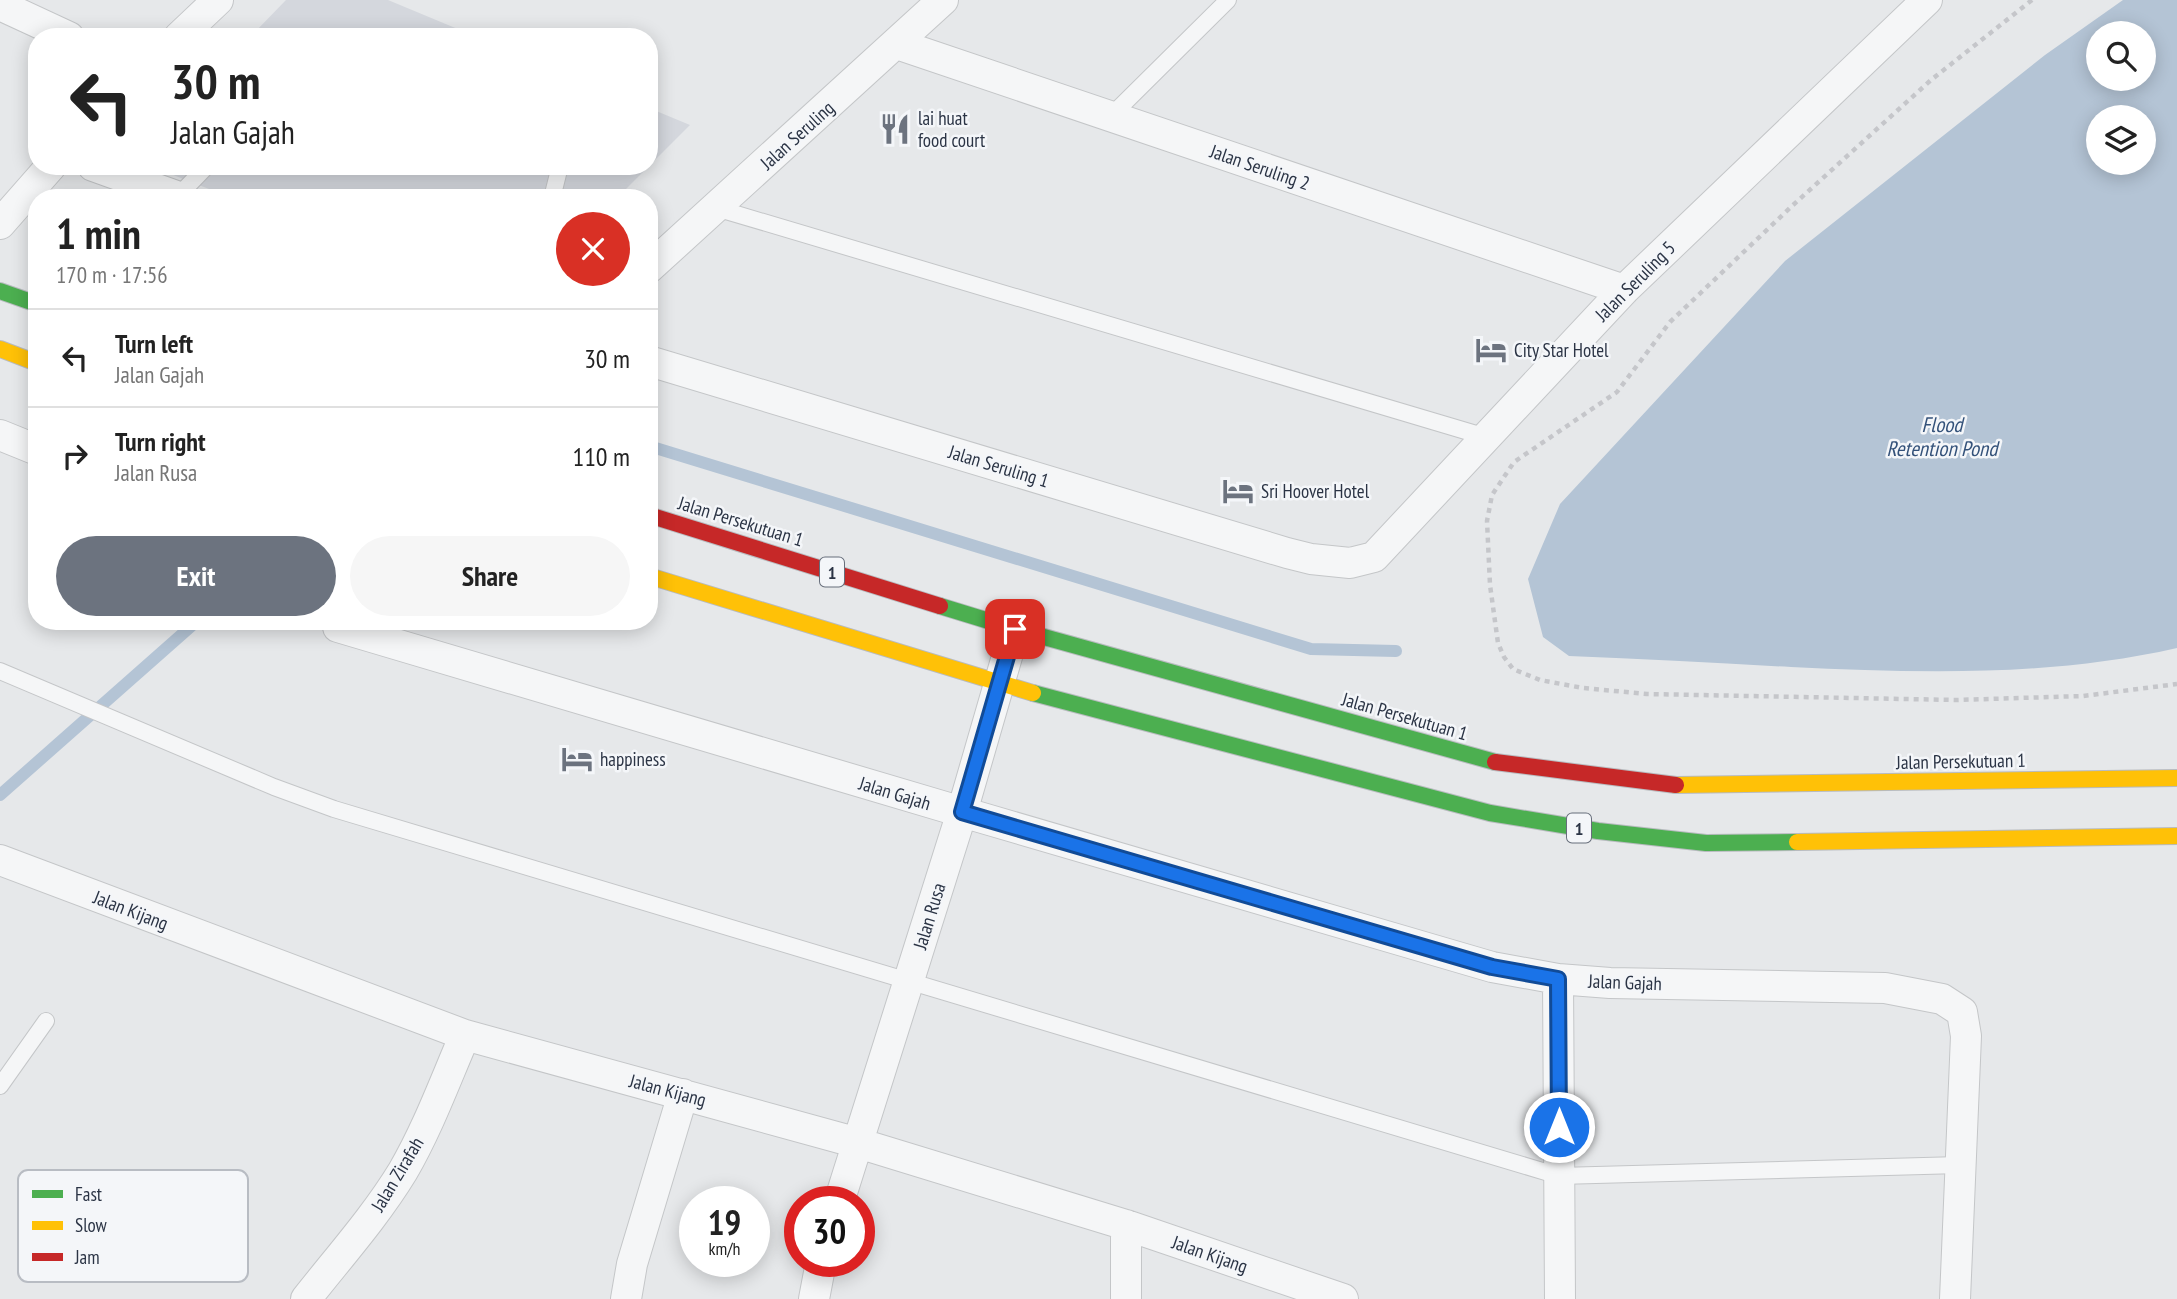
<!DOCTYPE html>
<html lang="en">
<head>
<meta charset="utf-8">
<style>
  body { margin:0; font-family:"PT Sans Narrow",sans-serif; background:#f6f6f6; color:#222; height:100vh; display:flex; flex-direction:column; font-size:26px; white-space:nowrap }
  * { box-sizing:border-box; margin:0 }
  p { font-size:23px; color:#767676 }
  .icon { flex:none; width:38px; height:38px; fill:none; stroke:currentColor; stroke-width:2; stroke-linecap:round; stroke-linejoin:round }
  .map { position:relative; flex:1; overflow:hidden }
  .sheet { position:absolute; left:28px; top:189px; width:630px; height:441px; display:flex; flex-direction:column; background:#fff; border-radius:28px; box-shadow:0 4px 18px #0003 }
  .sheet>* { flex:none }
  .top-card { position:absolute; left:28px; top:28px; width:630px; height:147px; border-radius:28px; box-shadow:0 4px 18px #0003; background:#fff; color:#222; overflow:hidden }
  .fabs { position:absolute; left:2086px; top:21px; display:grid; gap:14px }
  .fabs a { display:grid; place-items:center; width:70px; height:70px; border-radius:50%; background:#fff; box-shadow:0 4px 18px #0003; font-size:35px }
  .speed { position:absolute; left:679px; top:1186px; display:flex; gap:14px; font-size:35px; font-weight:700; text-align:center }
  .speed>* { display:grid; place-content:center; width:91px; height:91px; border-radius:50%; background:#fff; box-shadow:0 4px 18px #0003; line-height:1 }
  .speed small { font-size:18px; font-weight:400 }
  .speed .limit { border:10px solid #d22; background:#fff; color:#111 }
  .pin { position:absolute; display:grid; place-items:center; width:60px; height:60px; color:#fff; margin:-30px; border-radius:14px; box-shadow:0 4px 10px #0006 }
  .me { position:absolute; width:77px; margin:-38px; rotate:0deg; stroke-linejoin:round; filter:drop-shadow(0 0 5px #0008) }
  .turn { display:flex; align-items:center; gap:24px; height:147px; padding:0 28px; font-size:32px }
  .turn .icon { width:91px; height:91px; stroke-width:2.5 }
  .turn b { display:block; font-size:49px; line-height:60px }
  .round { display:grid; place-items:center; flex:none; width:74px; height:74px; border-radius:37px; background:#f6f6f6 }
  .headline { display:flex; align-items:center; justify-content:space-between; height:119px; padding:0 28px }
  h1 { font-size:42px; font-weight:700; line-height:52px }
  .button { display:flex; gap:14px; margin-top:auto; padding:14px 28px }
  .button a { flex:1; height:80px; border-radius:42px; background:#6c737f; color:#fff; font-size:28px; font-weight:700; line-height:80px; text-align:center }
  .button a+a { background:#f6f6f6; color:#222 }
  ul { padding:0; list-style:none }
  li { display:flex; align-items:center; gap:21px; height:98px; padding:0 28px; border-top:2px solid #e0e0e0 }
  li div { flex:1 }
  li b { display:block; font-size:26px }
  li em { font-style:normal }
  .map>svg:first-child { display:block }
</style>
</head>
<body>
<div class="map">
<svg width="2177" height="1299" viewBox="0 0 2177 1299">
  <rect width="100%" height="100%" fill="#e6e8ea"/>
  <path fill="#d4d7dd" d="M286,0h102l89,37h-227z
    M649,108l41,17 -41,41z
    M165,166h484l-32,32h-385l-69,-27z"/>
  <path fill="#b4c4d5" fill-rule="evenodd" d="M2123,0h54v648c-127,29 -257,25 -386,19 -74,-4 -148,-8 -222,-11l-26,-19 -15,-58 32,-75 225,-243 260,-206zM2098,33h46v46h-46zM2098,117h46v46h-46z"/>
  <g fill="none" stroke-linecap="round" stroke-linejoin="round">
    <path stroke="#b4c4d5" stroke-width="12" d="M649,446l662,203 85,2
      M0,795l197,-174"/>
    <defs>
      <path id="lane" d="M1111,116l117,-116
        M178,196l29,-30
        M552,198l8,-32
        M716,208l770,229
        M0,671l274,116 60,22 1225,367 401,-11
        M0,1086l46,-65"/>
      <path id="street" d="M0,5l69,32
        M179,37l39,-37
        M897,44l727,246
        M93,166l89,32
        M0,224l51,-58
        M649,268l294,-268
        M649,361l638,192 24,6 39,4 24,-6 250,-267 303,-290
        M0,435l37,15
        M337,621l1,6 624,185 530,155 66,12 52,4 275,5 57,11 20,13 4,24 -11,263
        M0,860l465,175 393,108 268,82 217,74
        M1558,979l2,320
        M839,1202l123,-390 53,-183
        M306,1299c33,-42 69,-82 97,-128 25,-43 42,-90 62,-136
        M626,1299l6,-35 51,-170
        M814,1299l7,-37
        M1126,1299v-74"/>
      <path id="fast" d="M0,291l37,13
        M940,606l75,23 480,133
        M1033,693l457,120 108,18 108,12 91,-1"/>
      <path id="slow" d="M0,349l37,14
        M649,576l384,117
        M1676,785l501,-7
        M1797,842l380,-6"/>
      <path id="jam" d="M649,515l291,91
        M1495,762l181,23"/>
    </defs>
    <use href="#lane" stroke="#c4c6c8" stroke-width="18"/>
    <use href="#street" stroke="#c4c6c8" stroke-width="32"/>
    <use href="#fast" stroke="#b8bbbf" stroke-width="18"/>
    <use href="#slow" stroke="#b8bbbf" stroke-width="18"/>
    <use href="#jam" stroke="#b8bbbf" stroke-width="18"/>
    <path stroke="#c5c6ca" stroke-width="4.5" stroke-dasharray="5 5" stroke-linecap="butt" d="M2032,0l-101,80 -139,126 -122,116 -53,70 -103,70 -22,33 -5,26 3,64 8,58 6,14 9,12 27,11 43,8 64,6 309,6 127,-4 94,-12"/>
    <use href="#lane" stroke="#f5f6f7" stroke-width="16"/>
    <use href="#street" stroke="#f5f6f7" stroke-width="30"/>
    <use href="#fast" stroke="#4caf50" stroke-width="16"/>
    <use href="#slow" stroke="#ffc107" stroke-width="16"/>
    <use href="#jam" stroke="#c62828" stroke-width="16"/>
  </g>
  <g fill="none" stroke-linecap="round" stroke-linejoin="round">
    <defs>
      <path id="route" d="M1015,629l-53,183 530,155 66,12 1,148"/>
    </defs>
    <use href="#route" stroke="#114b97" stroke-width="18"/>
    <use href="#route" stroke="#1a73e8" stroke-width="12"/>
  </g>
  <defs>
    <symbol id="restaurant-bare" viewBox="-9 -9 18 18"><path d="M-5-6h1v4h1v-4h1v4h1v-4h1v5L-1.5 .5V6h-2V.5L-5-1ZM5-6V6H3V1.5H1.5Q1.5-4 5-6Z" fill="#6c737f" stroke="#f4f6f9" stroke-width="2.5" paint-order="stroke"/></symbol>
    <symbol id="hotel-bare" viewBox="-9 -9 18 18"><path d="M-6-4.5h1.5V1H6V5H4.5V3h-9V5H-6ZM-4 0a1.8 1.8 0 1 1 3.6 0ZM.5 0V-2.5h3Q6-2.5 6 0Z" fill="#6c737f" stroke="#f4f6f9" stroke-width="2.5" paint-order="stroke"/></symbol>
  </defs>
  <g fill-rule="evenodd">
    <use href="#restaurant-bare" x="873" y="107" width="44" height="44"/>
    <use href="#hotel-bare" x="1469" y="328" width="44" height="44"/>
    <use href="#hotel-bare" x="1216" y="469" width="44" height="44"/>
    <use href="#hotel-bare" x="555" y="737" width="44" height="44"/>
  </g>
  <g text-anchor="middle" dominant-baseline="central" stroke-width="5" stroke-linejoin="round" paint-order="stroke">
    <g fill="#f4f6f9" stroke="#676e7b" stroke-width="2">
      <rect x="820" y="557.5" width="24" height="29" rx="5"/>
      <rect x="1567" y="813.5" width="24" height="29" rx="5"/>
    </g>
    <g font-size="18" font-weight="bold" fill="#2b3445">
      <text x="832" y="572">1</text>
      <text x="1579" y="828">1</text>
    </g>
    <g font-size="19" fill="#2b3445" stroke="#f4f6f9" text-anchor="start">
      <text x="918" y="118">lai huat<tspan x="918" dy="22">food court</tspan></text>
      <text x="1514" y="350">City Star Hotel</text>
      <text x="1261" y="491">Sri Hoover Hotel</text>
      <text x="600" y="759">happiness</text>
    </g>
    <g font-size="19" fill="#2b3445" stroke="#f4f6f9">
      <text transform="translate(797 135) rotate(-42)">Jalan Seruling</text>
      <text transform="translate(1260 167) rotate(19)">Jalan Seruling 2</text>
      <text transform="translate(1635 281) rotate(-45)">Jalan Seruling 5</text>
      <text transform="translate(999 466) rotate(17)">Jalan Seruling 1</text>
      <text transform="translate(741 521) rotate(17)">Jalan Persekutuan 1</text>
      <text transform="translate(1405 716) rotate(16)">Jalan Persekutuan 1</text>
      <text transform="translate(1961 761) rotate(-1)">Jalan Persekutuan 1</text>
      <text transform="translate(895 793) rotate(17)">Jalan Gajah</text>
      <text transform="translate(131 910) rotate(21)">Jalan Kijang</text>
      <text transform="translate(929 916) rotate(-73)">Jalan Rusa</text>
      <text transform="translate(1625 982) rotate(2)">Jalan Gajah</text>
      <text transform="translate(668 1090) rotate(15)">Jalan Kijang</text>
      <text transform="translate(397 1174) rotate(-59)">Jalan Zirafah</text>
      <text transform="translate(1210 1254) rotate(19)">Jalan Kijang</text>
    </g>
    <g font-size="21" font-style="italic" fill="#34527a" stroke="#f4f6f9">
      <text x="1942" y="424">Flood<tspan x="1942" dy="24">Retention Pond</tspan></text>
    </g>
  </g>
  <rect x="18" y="1170" width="230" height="112" rx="10" fill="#f4f6f9" stroke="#b8bcc3" stroke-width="2"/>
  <rect x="32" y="1190" width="31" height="8" fill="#4caf50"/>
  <rect x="32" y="1221" width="31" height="9" fill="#ffc107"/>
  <rect x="32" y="1253" width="31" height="8" fill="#c62828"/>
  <g font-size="19" fill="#2b3445">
    <text x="75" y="1201">Fast</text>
    <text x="75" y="1232">Slow</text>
    <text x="75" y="1264">Jam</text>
  </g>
</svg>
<div class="fabs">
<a><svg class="icon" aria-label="search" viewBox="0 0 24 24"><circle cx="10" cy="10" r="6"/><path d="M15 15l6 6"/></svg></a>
<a><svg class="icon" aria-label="layers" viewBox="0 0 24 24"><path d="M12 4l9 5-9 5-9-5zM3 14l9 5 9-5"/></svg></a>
</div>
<div class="speed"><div>19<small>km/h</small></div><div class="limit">30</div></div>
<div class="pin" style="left:1015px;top:629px;background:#d93025"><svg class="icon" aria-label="arrive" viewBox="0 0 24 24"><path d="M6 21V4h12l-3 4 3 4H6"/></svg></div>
<svg class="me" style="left:1559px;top:1127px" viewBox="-20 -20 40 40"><circle r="17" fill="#1a73e8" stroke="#fff" stroke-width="3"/><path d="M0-11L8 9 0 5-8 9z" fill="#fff"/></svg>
<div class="top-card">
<div class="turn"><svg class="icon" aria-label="left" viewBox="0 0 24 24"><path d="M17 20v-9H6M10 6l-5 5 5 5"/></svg><div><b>30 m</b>Jalan Gajah</div></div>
</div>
<section class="sheet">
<div class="headline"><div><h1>1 min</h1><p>170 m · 17:56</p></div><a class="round" style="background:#d93025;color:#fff"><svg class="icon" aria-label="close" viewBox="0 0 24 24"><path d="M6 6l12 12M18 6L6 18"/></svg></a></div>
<ul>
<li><svg class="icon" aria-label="left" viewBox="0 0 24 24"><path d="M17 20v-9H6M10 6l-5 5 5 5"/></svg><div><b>Turn left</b><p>Jalan Gajah</p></div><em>30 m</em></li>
<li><svg class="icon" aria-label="right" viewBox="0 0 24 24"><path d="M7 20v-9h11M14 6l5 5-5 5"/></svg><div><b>Turn right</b><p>Jalan Rusa</p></div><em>110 m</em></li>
</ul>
<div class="button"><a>Exit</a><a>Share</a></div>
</section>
</div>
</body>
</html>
